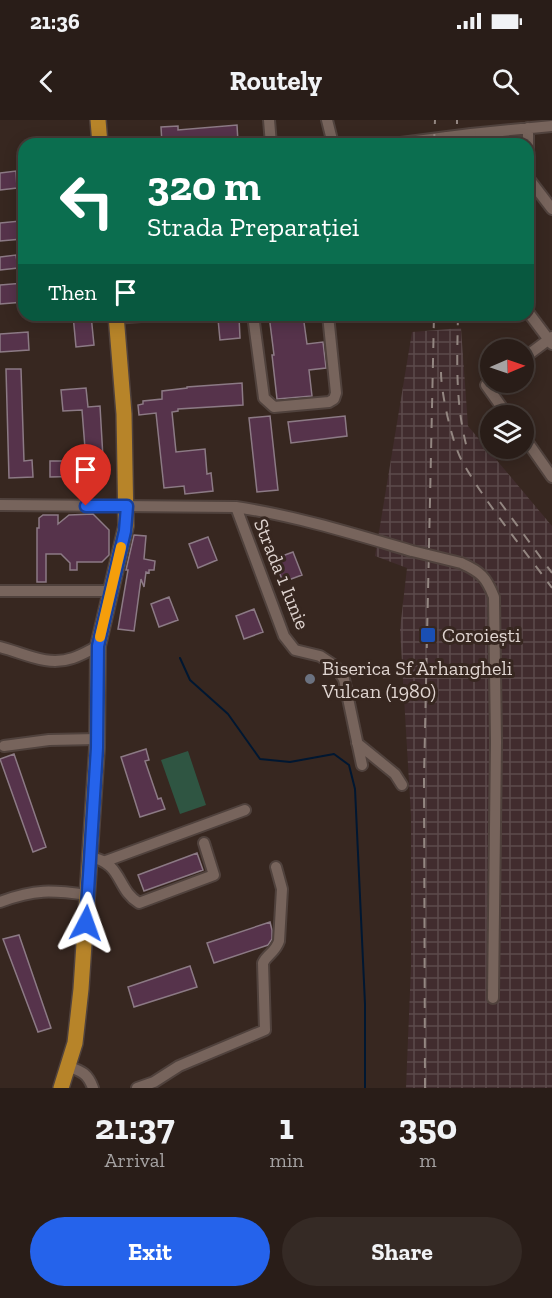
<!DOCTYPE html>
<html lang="en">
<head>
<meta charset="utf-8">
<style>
  body { margin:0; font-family:"Zilla Slab",serif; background:#352a25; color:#f1f3f6; height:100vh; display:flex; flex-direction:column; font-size:22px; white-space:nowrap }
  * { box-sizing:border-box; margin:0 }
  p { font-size:20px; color:#a5a2a2 }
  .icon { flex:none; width:33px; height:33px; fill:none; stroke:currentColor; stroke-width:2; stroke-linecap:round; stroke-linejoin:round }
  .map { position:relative; height:968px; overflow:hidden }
  .drawer { display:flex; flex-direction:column; background:#291d18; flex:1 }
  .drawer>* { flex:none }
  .banner { position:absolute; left:18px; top:18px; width:516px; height:183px; border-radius:18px; box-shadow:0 3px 15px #0003,0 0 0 2px #453b37; background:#0b6e4f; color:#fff; overflow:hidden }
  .needle { width:39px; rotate:88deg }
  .controls { position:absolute; left:480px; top:219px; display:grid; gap:12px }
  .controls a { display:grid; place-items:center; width:54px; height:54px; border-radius:50%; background:#291d18; box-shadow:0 3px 15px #0003,0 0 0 2px #453b37; font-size:30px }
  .pin { position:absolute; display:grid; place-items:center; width:51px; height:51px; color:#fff; margin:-62px -26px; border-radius:50% 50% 50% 0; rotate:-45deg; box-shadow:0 0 6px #0007 }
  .pin .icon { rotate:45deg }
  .me { position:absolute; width:66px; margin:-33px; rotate:4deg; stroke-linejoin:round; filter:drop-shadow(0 0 4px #0008) }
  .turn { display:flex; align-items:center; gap:21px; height:126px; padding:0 30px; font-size:27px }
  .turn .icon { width:78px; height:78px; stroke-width:2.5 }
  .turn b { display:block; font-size:42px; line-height:51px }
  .then { display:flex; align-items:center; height:57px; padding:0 30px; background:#0003; gap:12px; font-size:22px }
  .eta { display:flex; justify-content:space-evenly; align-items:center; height:102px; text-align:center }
  .eta b { font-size:36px; font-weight:700; line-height:42px }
  .primary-button { display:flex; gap:12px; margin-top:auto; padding:12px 30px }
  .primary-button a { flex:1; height:69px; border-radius:36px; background:#2563eb; color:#fff; font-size:24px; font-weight:700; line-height:69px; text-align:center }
  .primary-button a+a { background:#352a25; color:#f1f3f6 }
  .status { display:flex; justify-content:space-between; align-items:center; height:42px; padding:0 30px; background:#291d18; direction:ltr }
  .status svg { height:16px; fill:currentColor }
  header { display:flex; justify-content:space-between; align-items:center; height:78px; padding:0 30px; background:#291d18; font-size:27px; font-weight:700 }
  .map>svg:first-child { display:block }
</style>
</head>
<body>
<div class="status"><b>21:36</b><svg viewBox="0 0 49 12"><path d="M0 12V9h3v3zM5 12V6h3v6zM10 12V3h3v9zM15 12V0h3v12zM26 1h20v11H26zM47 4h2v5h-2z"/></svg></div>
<header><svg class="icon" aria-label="back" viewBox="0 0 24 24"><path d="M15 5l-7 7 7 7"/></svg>Routely<svg class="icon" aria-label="search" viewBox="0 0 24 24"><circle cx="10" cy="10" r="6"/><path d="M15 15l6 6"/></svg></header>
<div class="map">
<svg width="552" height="968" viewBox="0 0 552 968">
  <defs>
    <pattern id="industrial-grid" width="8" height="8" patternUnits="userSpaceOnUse" patternTransform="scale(1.5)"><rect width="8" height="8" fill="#412c2e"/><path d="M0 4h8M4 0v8" fill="none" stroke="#5c4a4b"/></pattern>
  </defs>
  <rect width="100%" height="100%" fill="#372720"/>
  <path fill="url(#industrial-grid)" d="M461,208l7,98 84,100v562h-146l5,-122v-150l-11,-187 7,-61 -32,-12 37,-224z"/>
  <path fill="#2f5542" d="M188,631l18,54 -26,9 -19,-54z"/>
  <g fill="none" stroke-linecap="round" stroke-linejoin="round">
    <path stroke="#001731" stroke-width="2" d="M180,538l10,22 38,34 32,45 30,3 44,-8 15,11 6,24 10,215v84"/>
  </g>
  <path fill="#56334b" stroke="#8c7a85" stroke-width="1.5" d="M237,5l1,17 -76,2 -1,-17 17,-1v4z
    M16,51l1,17 -17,2v-17z
    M20,101l2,18 -22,2v-18z
    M16,135l2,13 -18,2v-13z
    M24,163v19l-24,2v-19z
    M73,195h18l3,30 -18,2z
    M269,195h34l4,29 16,-2 3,26 -17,2 3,26 -35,3 -5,-44h2z
    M239,197l1,21 -20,2 -2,-21z
    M28,212l1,18 -29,2v-18z
    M6,249h15l3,92 8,-1 1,17 -24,1z
    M242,263l1,22 -65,4v2l-6,1 4,40 29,-3 2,25 4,-1 2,18 -28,3 -1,-8 -20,2 -8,-75 -17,2 -1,-10 5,-1v-3l19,-2v-8l25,-3v-1z
    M86,268l2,19 12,-1 3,52h-9v18l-44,1v-16h36l-4,-51 -19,1 -2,-21z
    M270,296l8,74 -21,2 -8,-74z
    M345,296l2,20 -56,7 -3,-21z
    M93,394l16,16v25l-7,7h-25v8h-7v-7l-9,-9h-15v28h-9v-54h2v-10l4,-3h15v9l11,-9z
    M134,415l12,1 -2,23 11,2 -1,9h-5v3l-3,-1 -2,15 -3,-8 -7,52 -16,-2 10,-59h-2z
    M208,417l9,23 -19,8 -9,-24z
    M293,432l9,23 -19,7 -9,-23z
    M169,477l9,23 -19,7 -8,-23z
    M254,489l9,23 -19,7 -8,-23z
    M146,629l3,11 -4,1 13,38 3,-1 4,11 -25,8 -19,-60z
    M14,634l32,93 -13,5 -33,-93z
    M197,733l6,17 -59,21 -6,-16z
    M270,802l2,8v9l-4,6 -54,18 -7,-20z
    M19,815l32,93 -13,4 -35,-93z
    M190,846l7,21 -63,20 -6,-20z"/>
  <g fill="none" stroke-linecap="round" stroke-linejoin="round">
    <defs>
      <path id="street" d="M269,0l2,24
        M327,0l6,24
        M471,14l81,-8
        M393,24l54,-7
        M528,29v-21
        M528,51l1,8 23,30
        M528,192l24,32
        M253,195l11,83 10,9 55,-5 5,-3 2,-6 -8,-78
        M116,198l38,-3
        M524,238l28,-21
        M490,262l-4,3 22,31
        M524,317l28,40
        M0,385l236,2c60,9 118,27 176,44
        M236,387l48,129 11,14 25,6 15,10 9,13 18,86
        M461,443c20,9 25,14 33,34l2,145 -3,256
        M0,471h111
        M0,527c24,6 47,20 73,11 9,-3 17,-8 25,-12
        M357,623l38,31 7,11
        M4,626l45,-6 48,-1
        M90,737c33,6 26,32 49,46l75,-28 -10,-32
        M106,741l139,-51
        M0,782c35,-13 51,-12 88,-7
        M69,947c13,4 19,7 24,21
        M137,968l17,-6 25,-16 86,-36 -2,-67c4,-9 12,-10 16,-22l3,-52 -6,-22"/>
      <path id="primary" d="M98,0l2,24
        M61,968l14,-45 6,-54 16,-241 1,-102 28,-120 -2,-112 -8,-99"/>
    </defs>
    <use href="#street" stroke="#50423d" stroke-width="14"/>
    <use href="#primary" stroke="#50423d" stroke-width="18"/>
    <use href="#street" stroke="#77645c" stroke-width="10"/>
    <use href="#primary" stroke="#b78429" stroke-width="15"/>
    <path stroke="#938681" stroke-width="2" stroke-dasharray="10 10" stroke-linecap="butt" d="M434,24l1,-24
      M457,24v-24
      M458,195c-1,48 -3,90 10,137
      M441,252c0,21 11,71 21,89 24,43 61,87 90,127
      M500,382l52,71
      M425,968l-1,-311 10,-462"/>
    <defs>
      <path id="street-bridge" d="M447,17l24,-3
        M412,431l49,12"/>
    </defs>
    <use href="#street-bridge" stroke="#50423d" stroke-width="14" stroke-linecap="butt"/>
    <use href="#street-bridge" stroke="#77645c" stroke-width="10"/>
  </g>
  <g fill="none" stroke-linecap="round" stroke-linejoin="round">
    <defs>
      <path id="route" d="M86,386h41l-2,25 -27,115 -1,102 -11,175"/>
    </defs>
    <use href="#route" stroke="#184099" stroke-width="15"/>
    <use href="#route" stroke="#2563eb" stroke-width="10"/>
    <path stroke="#f59e0b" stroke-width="10" d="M100,517l21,-90"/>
  </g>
  <rect fill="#1a4fb4" stroke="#372720" stroke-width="2" x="420" y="507" width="16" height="16" rx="3"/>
  <circle fill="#6b7280" stroke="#372720" stroke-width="2" cx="310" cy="559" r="6"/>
  <g text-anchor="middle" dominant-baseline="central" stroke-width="6" stroke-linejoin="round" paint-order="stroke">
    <g font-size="20" fill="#dfd4d0" stroke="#372720">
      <text transform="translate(282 454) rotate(68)">Strada 1 Iunie</text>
    </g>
    <g font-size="20" fill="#dfd4d0" stroke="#372720" text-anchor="start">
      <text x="442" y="515">Coroiești</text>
      <text x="322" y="548">Biserica Sf Arhangheli<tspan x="322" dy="23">Vulcan (1980)</tspan></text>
    </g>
  </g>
</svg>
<div class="controls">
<a><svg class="needle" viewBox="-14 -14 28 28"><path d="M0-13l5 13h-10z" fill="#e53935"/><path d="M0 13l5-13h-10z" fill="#a5a2a2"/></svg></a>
<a><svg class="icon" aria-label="layers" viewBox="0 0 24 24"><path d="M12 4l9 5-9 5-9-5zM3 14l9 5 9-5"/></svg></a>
</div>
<div class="pin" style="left:86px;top:386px;background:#d93025"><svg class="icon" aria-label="arrive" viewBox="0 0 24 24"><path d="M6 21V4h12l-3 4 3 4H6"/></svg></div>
<svg class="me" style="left:86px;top:803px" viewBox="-20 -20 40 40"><path d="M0-17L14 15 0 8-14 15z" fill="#2563eb" stroke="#fff" stroke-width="4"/></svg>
<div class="banner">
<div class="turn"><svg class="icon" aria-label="left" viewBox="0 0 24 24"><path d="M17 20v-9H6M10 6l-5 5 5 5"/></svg><div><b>320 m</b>Strada Preparației</div></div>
<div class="then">Then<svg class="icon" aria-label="arrive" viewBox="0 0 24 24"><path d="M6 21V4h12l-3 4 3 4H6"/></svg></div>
</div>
</div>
<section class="drawer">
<div class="eta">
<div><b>21:37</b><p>Arrival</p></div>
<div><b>1</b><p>min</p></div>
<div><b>350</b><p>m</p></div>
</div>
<div class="primary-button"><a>Exit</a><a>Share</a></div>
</section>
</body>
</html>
